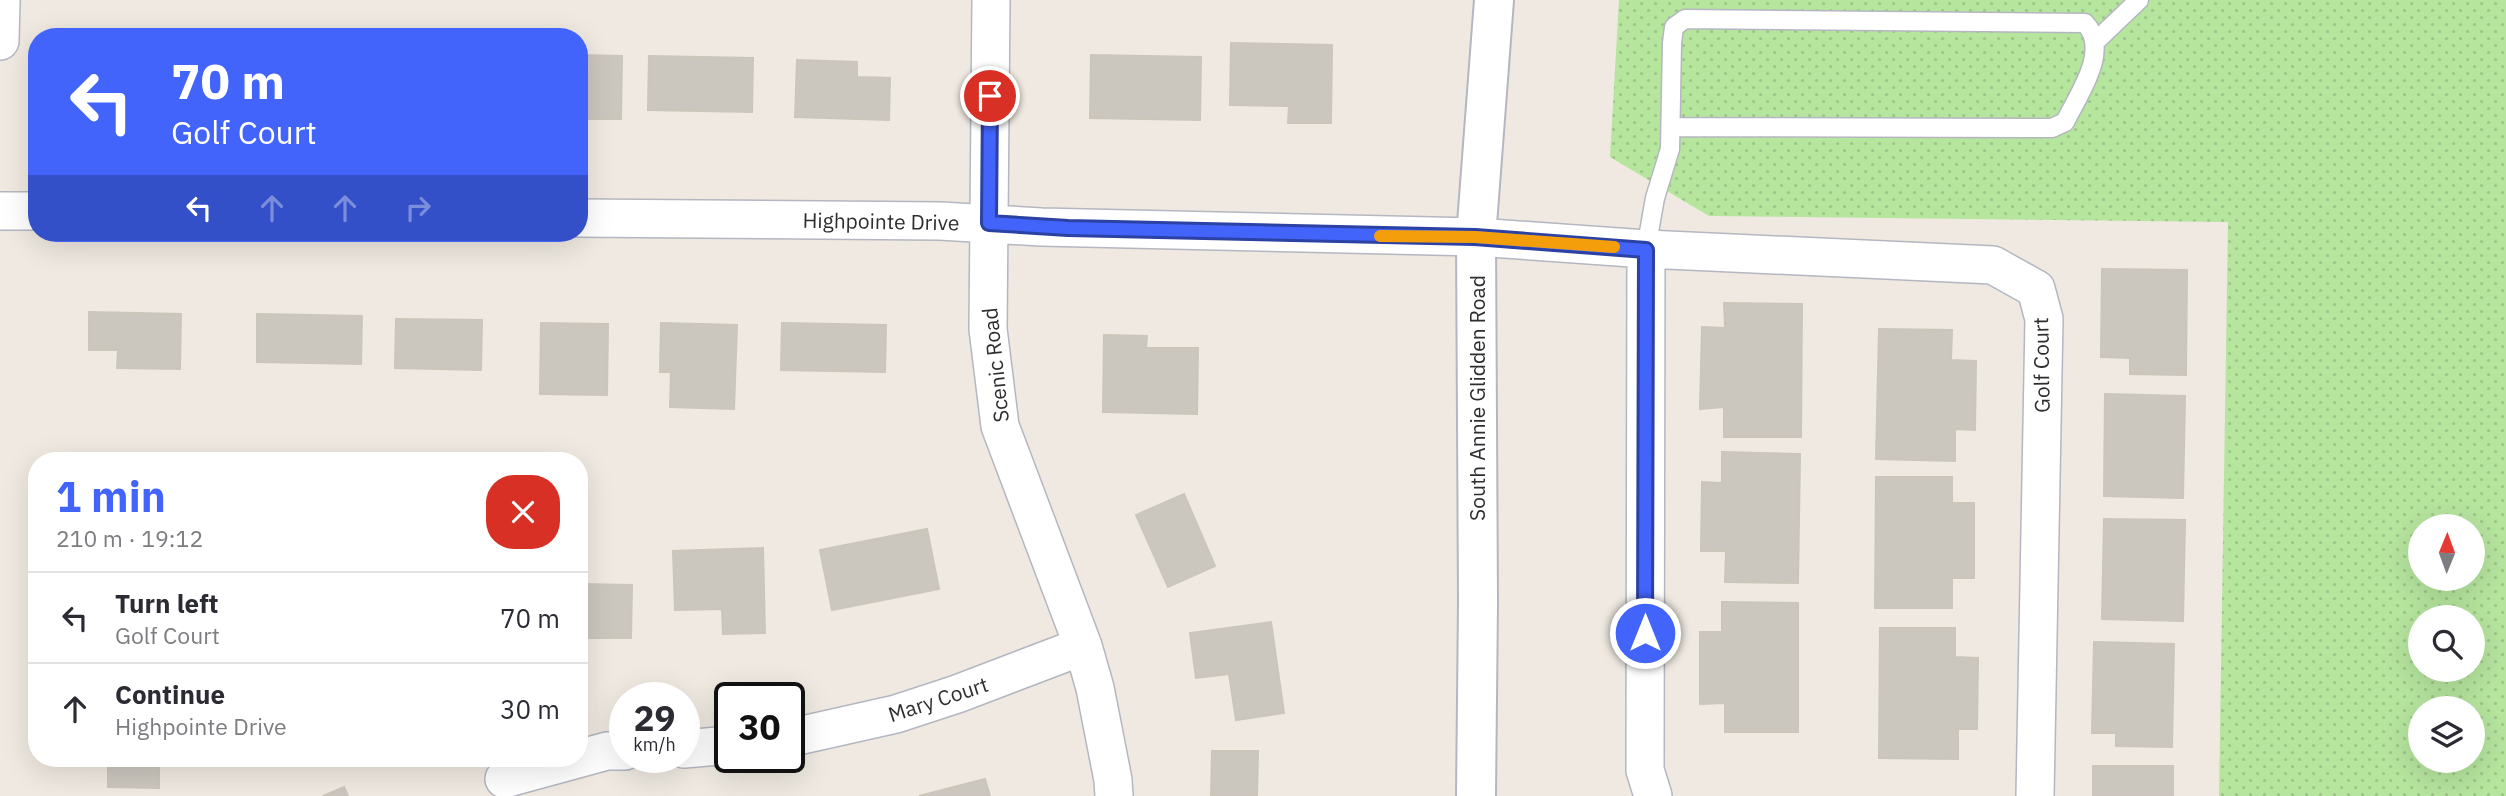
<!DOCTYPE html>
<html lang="en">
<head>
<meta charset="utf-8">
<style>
  body { margin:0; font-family:"IBM Plex Sans",sans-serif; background:#f7f7f7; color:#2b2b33; height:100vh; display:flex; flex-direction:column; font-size:26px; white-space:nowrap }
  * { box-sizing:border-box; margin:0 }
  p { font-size:23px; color:#7c7c81 }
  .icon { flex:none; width:38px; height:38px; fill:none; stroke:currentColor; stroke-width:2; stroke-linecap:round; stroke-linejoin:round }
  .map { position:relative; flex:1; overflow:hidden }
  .sheet { position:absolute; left:28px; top:452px; width:560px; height:315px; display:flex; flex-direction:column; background:#fff; border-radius:28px; box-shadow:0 7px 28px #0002 }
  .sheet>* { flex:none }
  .guide { position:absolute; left:28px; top:28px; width:560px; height:214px; border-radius:28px; box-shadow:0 7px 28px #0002; background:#4264fb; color:#fff; overflow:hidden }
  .needle { width:46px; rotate:1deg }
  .tools { position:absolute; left:2408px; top:514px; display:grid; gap:14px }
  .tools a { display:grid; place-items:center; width:77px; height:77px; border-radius:50%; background:#fff; box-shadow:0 7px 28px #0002; font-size:35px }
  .speed { position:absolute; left:609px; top:682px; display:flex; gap:14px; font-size:35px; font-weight:700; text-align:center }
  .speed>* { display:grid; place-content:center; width:91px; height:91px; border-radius:50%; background:#fff; box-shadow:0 7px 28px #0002; line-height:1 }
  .speed small { font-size:18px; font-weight:400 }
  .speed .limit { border:4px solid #111; border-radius:10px; background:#fff; color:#111 }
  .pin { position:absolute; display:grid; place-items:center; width:60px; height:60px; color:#fff; margin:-30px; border:4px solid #fff; border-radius:50%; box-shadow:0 2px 7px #0007 }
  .me { position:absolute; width:77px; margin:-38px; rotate:0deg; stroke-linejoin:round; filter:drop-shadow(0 0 5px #0008) }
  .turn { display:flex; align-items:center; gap:24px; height:147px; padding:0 28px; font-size:32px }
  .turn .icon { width:91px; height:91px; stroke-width:2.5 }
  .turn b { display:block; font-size:49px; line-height:60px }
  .lanes { display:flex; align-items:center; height:66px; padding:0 28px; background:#0003; justify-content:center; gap:35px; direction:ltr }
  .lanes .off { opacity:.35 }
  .round { display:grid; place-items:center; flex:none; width:74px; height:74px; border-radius:28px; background:#f7f7f7 }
  .head { display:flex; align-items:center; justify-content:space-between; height:119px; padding:0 28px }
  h1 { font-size:42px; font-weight:700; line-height:52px; color:#4264fb }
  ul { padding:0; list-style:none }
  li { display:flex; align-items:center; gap:21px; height:91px; padding:0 28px; border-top:2px solid #e1e1e2 }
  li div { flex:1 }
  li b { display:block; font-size:26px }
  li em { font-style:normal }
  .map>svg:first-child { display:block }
</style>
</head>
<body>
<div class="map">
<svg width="2506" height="796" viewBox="0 0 2506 796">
  <defs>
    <pattern id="grass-dots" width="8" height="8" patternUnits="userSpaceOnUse" patternTransform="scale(1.75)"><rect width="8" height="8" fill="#b6e59e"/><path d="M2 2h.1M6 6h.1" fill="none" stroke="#9dc588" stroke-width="1.8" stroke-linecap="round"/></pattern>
  </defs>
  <rect width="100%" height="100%" fill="#efe9e1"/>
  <path fill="url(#grass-dots)" fill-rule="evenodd" d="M1619,0h887v796h-287l9,-574 -519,-6 -99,-59zM2420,527h53v52h-53zM2420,618h53v52h-53zM2420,709h53v52h-53z"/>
  <path fill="#cbc7bf" stroke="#cbc5ba" stroke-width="2" d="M1231,43l101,2 -1,78h-43l1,-17 -59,-1z
    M579,55l43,1 -1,63h-42z
    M1091,55l110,2 -1,63 -110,-2z
    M649,56l104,2 -1,54 -104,-2z
    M797,60l60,2v15l33,1 -1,42 -94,-3z
    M2102,269l85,1 -1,105 -56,-1v-16l-29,-1z
    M1724,303l78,1 -1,133h-77v-30l-24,2 2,-82 23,1z
    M89,312l92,2 -1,55 -63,-1 1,-18h-29z
    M257,314l105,2 -1,48 -104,-2z
    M396,319l86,1 -1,50 -86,-2z
    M541,323l67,1 -1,71 -67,-1z
    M661,323l76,2 -3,84 -64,-2 1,-35h-11z
    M782,323l104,2 -1,47 -104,-2z
    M1879,329l73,1 -1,30 25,1 -1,69 -20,-1v32l-79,-2z
    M1104,335l43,1 -1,12h52l-1,66 -94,-2z
    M2105,394l80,2 -2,102 -79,-2z
    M1722,452l78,2 -2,129 -73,-1 1,-31h-25l1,-69 20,1z
    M86,453l73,1v6h-74z
    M1876,477h76v26h22v75h-22v30h-77z
    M1184,494l31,72 -47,21 -32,-72z
    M2104,519l81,1 -2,101 -81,-2z
    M927,529l12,60 -107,21 -12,-60z
    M763,548l2,85 -42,1 -1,-25 -47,1 -2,-59z
    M579,584l53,1 -1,53h-52z
    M1722,602l76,1v129h-73v-29l-25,1v-72h22z
    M1271,622l13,91 -48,7 -7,-46 -33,4 -6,-45z
    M1880,628h75v29l23,1 -1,71h-19v30l-79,-1z
    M2094,642l80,2 -2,103 -56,-1v-13h-24z
    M1212,751h46l-1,45h-46z
    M108,758h51v30l-51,-1z
    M2093,766h80v30h-80z
    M985,779l5,17h-71z
    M344,787l4,9h-25z"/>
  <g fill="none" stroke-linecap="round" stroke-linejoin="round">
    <defs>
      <path id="service" d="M2095,42l44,-42
        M1646,249l9,-51 15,-49 2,-106 2,-16 11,-8 400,4c26,27 -7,72 -20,99l-13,6 -381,-1"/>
      <path id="minor" d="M991,0l-3,329 12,97 83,220 12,42 18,92 1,16
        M0,41l1,-41
        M0,211h37
        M579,218l361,3 101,6 435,10 170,12 347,16 43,24 8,30 -9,477
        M1646,249l-1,521 8,26
        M789,738l107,-24 61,-20 126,-48
        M684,749l46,-4
        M504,779l103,-28h18"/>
      <path id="secondary" d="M1476,796l2,-194 -2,-365 18,-237"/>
    </defs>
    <use href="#service" stroke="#b4b7c1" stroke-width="21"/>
    <use href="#minor" stroke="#b4b7c1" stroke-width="40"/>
    <use href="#secondary" stroke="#b4b7c1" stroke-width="42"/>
    <use href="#service" stroke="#fff" stroke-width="18"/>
    <use href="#minor" stroke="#fff" stroke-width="37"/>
    <use href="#secondary" stroke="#fff" stroke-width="38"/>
  </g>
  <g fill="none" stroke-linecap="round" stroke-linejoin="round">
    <defs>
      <path id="route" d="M990,96l-1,127 79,5 407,9 171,13 -1,383"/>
    </defs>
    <use href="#route" stroke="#2b41a3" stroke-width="18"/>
    <use href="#route" stroke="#4264fb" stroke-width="12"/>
    <path stroke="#f59e0b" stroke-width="12" d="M1380,236l95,1 139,10"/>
  </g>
  <g text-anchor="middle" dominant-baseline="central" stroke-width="6" stroke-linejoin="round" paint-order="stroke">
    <g font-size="21" fill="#2e2e2e" stroke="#fff">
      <text transform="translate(881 221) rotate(1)">Highpointe Drive</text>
      <text transform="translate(995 365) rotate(-96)">Scenic Road</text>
      <text transform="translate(2041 365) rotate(-91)">Golf Court</text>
      <text transform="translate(1477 398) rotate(-90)">South Annie Glidden Road</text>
      <text transform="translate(938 699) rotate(-18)">Mary Court</text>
    </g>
  </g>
</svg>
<div class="tools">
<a><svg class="needle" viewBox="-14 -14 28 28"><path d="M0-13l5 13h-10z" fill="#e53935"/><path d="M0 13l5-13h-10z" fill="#7c7c81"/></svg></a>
<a><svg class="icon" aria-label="search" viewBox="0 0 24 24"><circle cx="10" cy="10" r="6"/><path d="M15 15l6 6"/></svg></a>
<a><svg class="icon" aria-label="layers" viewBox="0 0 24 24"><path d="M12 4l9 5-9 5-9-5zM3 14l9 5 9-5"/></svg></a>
</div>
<div class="speed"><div>29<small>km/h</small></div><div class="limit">30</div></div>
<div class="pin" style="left:990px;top:96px;background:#d93025"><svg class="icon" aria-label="arrive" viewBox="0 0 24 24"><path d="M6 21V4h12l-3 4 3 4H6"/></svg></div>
<svg class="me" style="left:1645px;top:633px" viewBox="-20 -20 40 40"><circle r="17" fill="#4264fb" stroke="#fff" stroke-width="3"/><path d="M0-11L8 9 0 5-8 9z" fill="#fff"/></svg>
<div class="guide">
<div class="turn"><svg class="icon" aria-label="left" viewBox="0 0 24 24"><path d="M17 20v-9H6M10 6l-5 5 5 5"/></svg><div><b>70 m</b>Golf Court</div></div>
<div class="lanes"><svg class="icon" aria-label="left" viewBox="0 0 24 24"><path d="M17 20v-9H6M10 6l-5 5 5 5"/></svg><svg class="icon off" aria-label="ahead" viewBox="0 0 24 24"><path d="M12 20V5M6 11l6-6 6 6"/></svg><svg class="icon off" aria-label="ahead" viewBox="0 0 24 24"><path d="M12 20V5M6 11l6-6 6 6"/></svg><svg class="icon off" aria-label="right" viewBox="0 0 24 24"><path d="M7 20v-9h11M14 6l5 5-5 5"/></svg></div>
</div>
<section class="sheet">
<div class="head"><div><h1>1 min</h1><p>210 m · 19:12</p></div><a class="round" style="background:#d93025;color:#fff"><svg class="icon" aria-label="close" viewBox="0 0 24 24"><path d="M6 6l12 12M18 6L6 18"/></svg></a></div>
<ul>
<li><svg class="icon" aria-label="left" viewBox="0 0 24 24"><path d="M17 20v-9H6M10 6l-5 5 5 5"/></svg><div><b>Turn left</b><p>Golf Court</p></div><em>70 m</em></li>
<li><svg class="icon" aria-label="ahead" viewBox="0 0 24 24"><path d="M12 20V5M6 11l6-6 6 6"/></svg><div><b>Continue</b><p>Highpointe Drive</p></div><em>30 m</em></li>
</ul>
</section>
</div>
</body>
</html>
